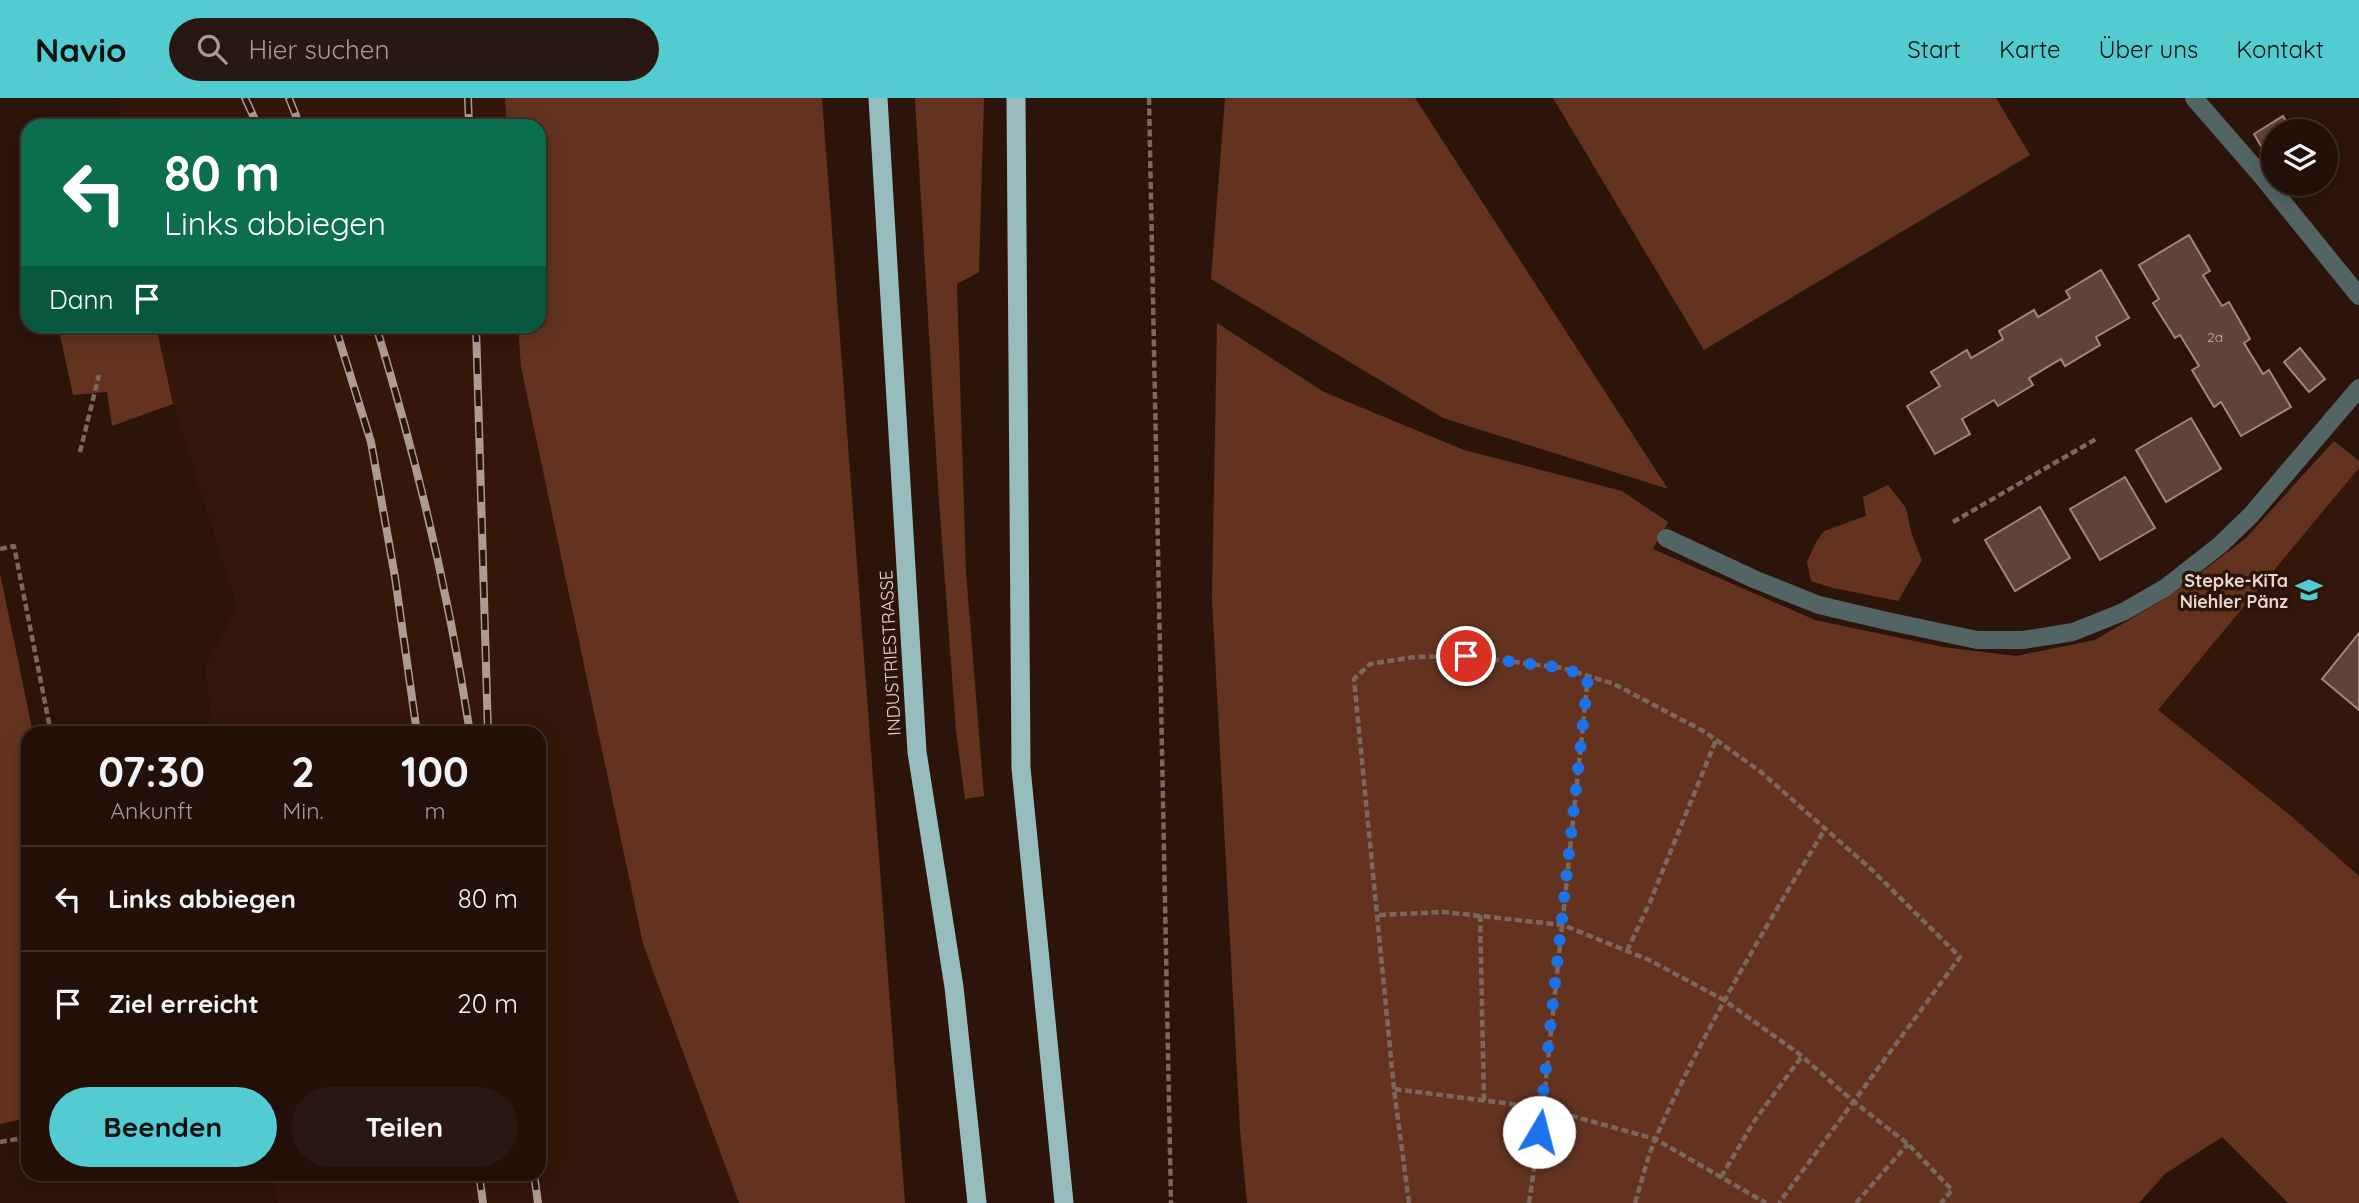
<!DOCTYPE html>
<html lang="de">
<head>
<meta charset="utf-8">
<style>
  body { margin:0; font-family:Quicksand,sans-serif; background:#291812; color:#f1f3f6; height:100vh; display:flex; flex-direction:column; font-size:26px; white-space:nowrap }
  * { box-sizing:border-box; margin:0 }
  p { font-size:23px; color:#a29c9c }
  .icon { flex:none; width:38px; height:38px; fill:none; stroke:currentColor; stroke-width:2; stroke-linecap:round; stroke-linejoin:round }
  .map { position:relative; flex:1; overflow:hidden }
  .drawer { position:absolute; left:21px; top:628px; width:525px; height:455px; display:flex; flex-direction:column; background:#210f08; border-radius:21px; box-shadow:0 4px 18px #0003,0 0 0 2px #3e2f29 }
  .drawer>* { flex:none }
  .guide { position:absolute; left:21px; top:21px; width:525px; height:214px; border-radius:21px; box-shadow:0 4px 18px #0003,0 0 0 2px #3e2f29; background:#0b6e4f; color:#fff; overflow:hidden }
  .tools { position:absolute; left:2261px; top:21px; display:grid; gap:14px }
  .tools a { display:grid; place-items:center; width:77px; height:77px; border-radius:50%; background:#210f08; box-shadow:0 4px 18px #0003,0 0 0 2px #3e2f29; font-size:35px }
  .pin { position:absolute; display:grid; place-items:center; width:60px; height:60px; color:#fff; margin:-30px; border:4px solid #fff; border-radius:50%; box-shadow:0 2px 7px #0007 }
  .me { position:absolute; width:77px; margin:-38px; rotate:8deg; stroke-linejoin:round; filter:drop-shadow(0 0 5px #0008) }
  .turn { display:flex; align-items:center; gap:24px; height:147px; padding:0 28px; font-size:32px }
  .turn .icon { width:91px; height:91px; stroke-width:2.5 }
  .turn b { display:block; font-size:49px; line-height:60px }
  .then { display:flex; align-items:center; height:66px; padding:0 28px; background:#0003; gap:14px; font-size:26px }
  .eta { display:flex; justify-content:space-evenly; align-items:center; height:119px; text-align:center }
  .eta b { font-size:42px; font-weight:700; line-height:49px }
  .button { display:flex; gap:14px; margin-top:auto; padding:14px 28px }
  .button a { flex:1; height:80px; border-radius:42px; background:#52ccd0; color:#111; font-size:28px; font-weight:700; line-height:80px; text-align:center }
  .button a+a { background:#291812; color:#f1f3f6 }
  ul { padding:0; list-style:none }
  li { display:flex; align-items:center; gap:21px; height:105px; padding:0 28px; border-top:2px solid #3e2f29 }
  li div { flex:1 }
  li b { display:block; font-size:26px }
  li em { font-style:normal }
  header { display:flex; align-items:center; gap:42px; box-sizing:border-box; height:98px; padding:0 35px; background:#52ccd0; color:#111 }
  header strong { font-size:33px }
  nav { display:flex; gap:38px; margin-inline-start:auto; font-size:24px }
  .search { width:490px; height:63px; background:#291812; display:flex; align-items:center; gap:18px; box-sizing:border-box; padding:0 24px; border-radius:38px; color:#a29c9c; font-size:26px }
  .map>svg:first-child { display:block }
</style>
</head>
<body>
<header>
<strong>Navio</strong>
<div class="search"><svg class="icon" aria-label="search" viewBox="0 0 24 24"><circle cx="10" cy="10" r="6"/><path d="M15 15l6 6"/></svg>Hier suchen</div>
<nav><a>Start</a><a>Karte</a><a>Über uns</a><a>Kontakt</a></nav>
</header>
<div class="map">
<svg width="2359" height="1105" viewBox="0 0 2359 1105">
  <rect width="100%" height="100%" fill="#2c140a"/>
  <path fill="#35160a" d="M120,0h385l2,28h-387z
    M156,228h362l3,41 122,577 96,259h-461l-4,-29h265v-441h-326l-8,-66 32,-61 -64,-202z
    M2359,370v394l-7,8 -62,-55 -132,-104z"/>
  <path fill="#633320" d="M505,0h317l83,1105h-166l-96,-259 -122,-577 -3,-41h21v-200h-32z
    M915,0h69l-5,174 -22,12 9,288 18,224 -19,3 -9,-68 -18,-244z
    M1225,0h190l253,391 -225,-71 -232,-139z
    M1553,0h443l34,57 -326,195z
    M1217,225l107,69 140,58 158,41 46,31 -15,27 162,71 128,27 73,9 79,-16 76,-45 74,-56 89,-98 25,20v7l-201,242 132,105 69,61v327h-71l-66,-66 -57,37 -26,29h-892l-7,-73 -28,-531z
    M58,228h98l17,78 -61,22 -5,-34 -34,3z
    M1888,387l18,23 6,27 10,25 -24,41 -65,-13 -22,-7 -4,-19 9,-20 8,-11 42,-15 -3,-19z
    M0,475l33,160h-5v385l-28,6z"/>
  <path fill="#604338" stroke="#a58478" stroke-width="2" d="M2283,18l9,15h-19v11l-11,6 -8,-14z
    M2273,44v17l-8,-12z
    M2189,137l21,36 -7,4 19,31 7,-4 21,37 -6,4 19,31 6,-4 22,37 -50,29 -20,-34 -7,5 -22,-37 7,-4 -19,-31 -5,3 -22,-35 6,-4 -20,-34z
    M2101,172l28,48 -33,19 4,8 -35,21 -4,-7 -32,19 4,7 -35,21 -4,-6 -32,19 8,15 -35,20 -28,-48 33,-20 -9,-14 36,-22 4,8 32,-19 -4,-8 35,-21 4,7 32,-19 -4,-7z
    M2300,250l25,31 -16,13 -25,-30z
    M2191,320l30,51 -55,33 -30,-52z
    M2125,379l30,51 -55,32 -30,-51z
    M2040,409l30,51 -55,33 -30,-51z
    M2359,535v77l-37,-31z"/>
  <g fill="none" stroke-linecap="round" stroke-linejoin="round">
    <path stroke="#7c675e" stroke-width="4.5" stroke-dasharray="7 3.5" stroke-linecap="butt" d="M1149,0l22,1105
      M80,354l19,-77
      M1953,424l143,-83
      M0,451l14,-3 37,187
      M1379,817l65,-3 119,13 86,35 75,40 74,53 55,48 55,43 44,46 -11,13
      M1480,817l4,186
      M1627,853l23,-49 66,-162
      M1394,991l-40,-410 16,-15 44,-7 52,-1 97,12 51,16 91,48 56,40 111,98 88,87 -181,246
      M0,1044l28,-5
      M1721,1079l34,-57 47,-64
      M1409,1105l-15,-114 149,19 112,31 111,64
      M1529,1105l14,-95 45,-431
      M1635,1105c7,-22 12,-45 21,-66 48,-107 108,-208 169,-308
      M1856,1105l52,-59"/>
    <path stroke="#536464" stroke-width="18" d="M1666,440l90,42 63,25 68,16 90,19h46l50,-8 50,-20 42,-24 55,-43 31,-30 108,-127"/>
    <path stroke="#536464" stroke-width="18" d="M2194,0l66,76 99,122"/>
    <path stroke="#96bcbd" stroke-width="19" d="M878,0l39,654 37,235 23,216
      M1016,0l5,670 43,435"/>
    <defs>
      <path id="rail" d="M245,0l13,28
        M289,0l11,28
        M468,0l1,28
        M335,228l36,116 24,135 22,156
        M376,228c41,134 73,268 94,407
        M476,228l12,407
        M479,1076l4,29
        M534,1076l4,29"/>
    </defs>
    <use href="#rail" stroke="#ae9a92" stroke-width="8"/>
    <use href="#rail" stroke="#2c140a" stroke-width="5" stroke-dasharray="16" stroke-linecap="butt"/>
  </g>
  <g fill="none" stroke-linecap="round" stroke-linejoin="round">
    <path stroke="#1a73e8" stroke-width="12" stroke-dasharray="0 21.6" d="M1466,558l97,12 25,9 -49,455"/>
  </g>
  <defs>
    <symbol id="school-bare" viewBox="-9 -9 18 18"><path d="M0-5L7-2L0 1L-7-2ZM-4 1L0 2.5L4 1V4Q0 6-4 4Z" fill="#52ccd0" stroke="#2c140a" stroke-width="2.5" paint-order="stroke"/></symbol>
  </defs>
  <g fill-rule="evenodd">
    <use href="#school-bare" x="2290" y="473" width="38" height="38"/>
  </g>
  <g text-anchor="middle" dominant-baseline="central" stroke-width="7" stroke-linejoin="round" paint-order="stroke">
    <g font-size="14" fill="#c6b1a9">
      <text x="2215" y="239">2a</text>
    </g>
    <g font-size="18" font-weight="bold" fill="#e8d6cf" stroke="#2c140a" text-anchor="end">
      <text x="2288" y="482">Stepke-KiTa<tspan x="2288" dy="21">Niehler Pänz</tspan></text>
    </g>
    <g font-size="18" fill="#e8d6cf" stroke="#2c140a">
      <text transform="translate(890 555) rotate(-93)">INDUSTRIESTRASSE</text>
    </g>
  </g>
</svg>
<div class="tools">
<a><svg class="icon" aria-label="layers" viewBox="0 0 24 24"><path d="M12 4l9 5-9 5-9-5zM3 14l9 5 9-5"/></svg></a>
</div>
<div class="pin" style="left:1466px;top:558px;background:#d93025"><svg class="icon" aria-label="arrive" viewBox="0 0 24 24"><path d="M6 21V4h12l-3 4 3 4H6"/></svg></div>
<svg class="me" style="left:1539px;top:1034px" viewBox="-20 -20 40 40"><circle r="19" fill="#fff"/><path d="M0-13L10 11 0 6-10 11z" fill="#1a73e8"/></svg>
<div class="guide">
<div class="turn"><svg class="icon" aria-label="left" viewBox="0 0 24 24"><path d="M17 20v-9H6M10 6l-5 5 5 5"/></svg><div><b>80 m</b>Links abbiegen</div></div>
<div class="then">Dann<svg class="icon" aria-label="arrive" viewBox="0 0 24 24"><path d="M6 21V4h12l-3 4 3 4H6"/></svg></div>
</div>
<section class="drawer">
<div class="eta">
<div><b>07:30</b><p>Ankunft</p></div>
<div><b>2</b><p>Min.</p></div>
<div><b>100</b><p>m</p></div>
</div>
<ul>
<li><svg class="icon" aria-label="left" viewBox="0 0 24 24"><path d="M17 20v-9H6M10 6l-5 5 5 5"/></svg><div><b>Links abbiegen</b></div><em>80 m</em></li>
<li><svg class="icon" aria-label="arrive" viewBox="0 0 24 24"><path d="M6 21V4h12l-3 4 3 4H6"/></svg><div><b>Ziel erreicht</b></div><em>20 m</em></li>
</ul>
<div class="button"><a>Beenden</a><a>Teilen</a></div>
</section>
</div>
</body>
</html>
